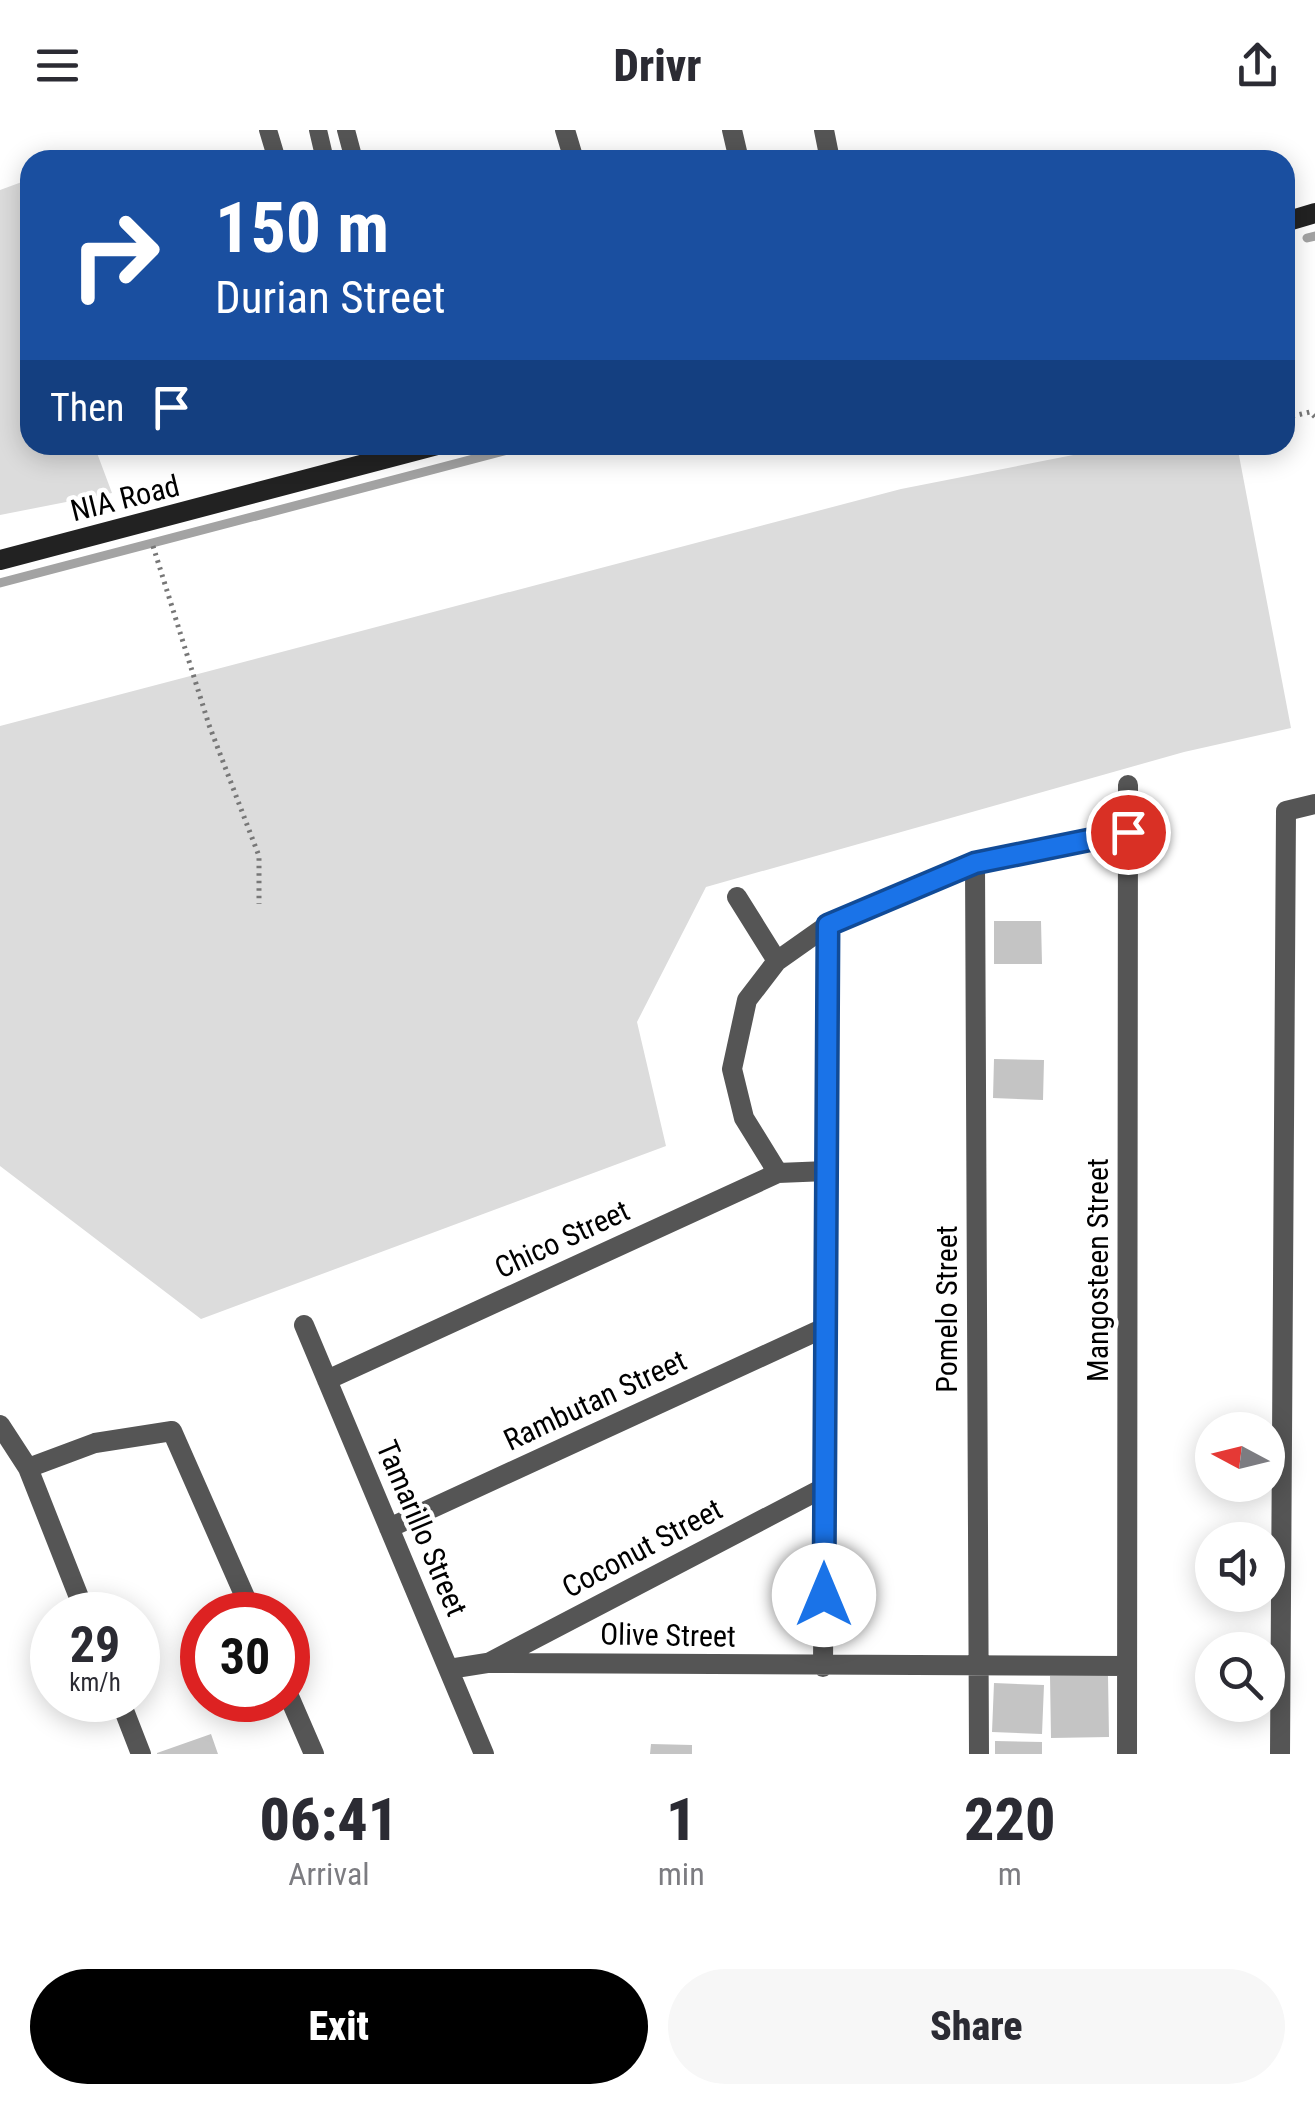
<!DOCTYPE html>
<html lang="en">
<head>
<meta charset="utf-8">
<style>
  body { margin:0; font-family:"Roboto Condensed",sans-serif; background:#f7f7f7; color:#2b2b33; height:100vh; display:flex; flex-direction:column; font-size:38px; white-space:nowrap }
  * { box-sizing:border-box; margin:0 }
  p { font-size:32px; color:#7c7c81 }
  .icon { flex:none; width:55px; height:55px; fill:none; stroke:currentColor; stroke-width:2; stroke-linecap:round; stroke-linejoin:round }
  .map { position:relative; height:1624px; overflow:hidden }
  .details { display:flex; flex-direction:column; background:#fff; flex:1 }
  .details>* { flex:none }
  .guide { position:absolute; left:20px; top:20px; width:1275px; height:305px; border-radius:30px; box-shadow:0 5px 25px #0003; background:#1a4fa0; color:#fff; overflow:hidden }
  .needle { width:65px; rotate:277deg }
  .buttons { position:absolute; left:1195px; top:1282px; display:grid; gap:20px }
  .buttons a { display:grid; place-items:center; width:90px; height:90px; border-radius:50%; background:#fff; box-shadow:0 5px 25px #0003; font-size:50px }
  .speed { position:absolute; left:30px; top:1462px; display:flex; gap:20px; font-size:50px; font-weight:700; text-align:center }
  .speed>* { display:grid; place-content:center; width:130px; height:130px; border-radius:50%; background:#fff; box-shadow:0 5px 25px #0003; line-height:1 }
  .speed small { font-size:25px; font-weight:400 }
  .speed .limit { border:15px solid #d22; background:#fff; color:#111 }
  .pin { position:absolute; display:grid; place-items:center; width:85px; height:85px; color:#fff; margin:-42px; border:5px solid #fff; border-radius:50%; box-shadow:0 2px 10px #0007 }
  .me { position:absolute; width:110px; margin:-55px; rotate:0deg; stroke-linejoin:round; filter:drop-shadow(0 0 8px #0008) }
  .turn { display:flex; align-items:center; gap:35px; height:210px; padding:0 30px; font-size:45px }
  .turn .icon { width:130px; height:130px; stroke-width:2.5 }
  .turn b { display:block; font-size:70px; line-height:85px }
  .then { display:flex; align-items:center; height:95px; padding:0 30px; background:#0003; gap:20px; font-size:38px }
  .eta { display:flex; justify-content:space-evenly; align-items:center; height:170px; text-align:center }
  .eta b { font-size:60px; font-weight:800; line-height:70px }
  .primary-button { display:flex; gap:20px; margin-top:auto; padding:20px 30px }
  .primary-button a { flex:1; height:115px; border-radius:60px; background:#000; color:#fff; font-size:40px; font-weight:800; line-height:115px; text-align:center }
  .primary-button a+a { background:#f7f7f7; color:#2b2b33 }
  header { display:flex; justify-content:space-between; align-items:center; height:130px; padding:0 30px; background:#fff; font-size:45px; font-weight:800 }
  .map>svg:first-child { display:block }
</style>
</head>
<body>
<header><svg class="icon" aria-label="menu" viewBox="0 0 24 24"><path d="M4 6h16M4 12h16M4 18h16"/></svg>Drivr<svg class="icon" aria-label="share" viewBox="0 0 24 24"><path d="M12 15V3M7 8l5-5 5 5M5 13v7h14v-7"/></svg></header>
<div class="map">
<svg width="1315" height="1624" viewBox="0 0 1315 1624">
  <rect width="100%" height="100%" fill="#fff"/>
  <path fill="#dcdcdc" d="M30,49v266h64l18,48 -112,22v-325z
    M1124,315h113l54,283 -107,24 -478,135 -69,135 29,124 -465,173 -201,-153v-440l901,-237z"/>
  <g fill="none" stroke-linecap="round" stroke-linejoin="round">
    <path stroke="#a3a3a3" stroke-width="9" d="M1307,108l8,-2
      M0,453l527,-138"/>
  </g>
  <path fill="#c4c4c4" d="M994,791h47l1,43h-48z
    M994,929l50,1 -1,40 -50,-2z
    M202,1511v37l-14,-30z
    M1050,1546h58l1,61 -58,1z
    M994,1553l50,2 -2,49 -50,-2z
    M211,1604l7,20h-61v-1z
    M995,1611l47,1v12h-47z
    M651,1614l41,1v9h-42z"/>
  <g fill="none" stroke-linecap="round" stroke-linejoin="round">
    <path stroke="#777" stroke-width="5" stroke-dasharray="2.5 5" stroke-linecap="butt" d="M1285,288l25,-6 5,5
      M153,416l56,179 50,131v48"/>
    <path stroke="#555" stroke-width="18" d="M268,0l9,30
      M318,0l7,30
      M346,0l8,30"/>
    <path stroke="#555" stroke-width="20" d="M565,0l9,30
      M732,0l7,30
      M824,0l6,30
      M975,733l4,891
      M737,767l40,64
      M778,1043l-34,-55 -12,-49 15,-69 30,-39 51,-36 147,-62 152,-31
      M304,1195l180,429
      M327,1250l451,-207 49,-2
      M0,1295l28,43 58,147
      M28,1338l67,-25 77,-12 81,184
      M389,1398l437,-201
      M490,1532l335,-175
      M823,1537l5,-742
      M449,1539l38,-6 640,3
      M288,1564l26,60
      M120,1570l21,54
      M1127,1624l1,-969
      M1280,1624l6,-943 29,-7"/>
    <path stroke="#222" stroke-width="20" d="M1285,92l30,-9
      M0,430l437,-115"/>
  </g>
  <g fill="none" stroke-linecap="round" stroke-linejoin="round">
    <defs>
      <path id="route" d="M824,1465l4,-670 147,-62 153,-31"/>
    </defs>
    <use href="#route" stroke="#114b97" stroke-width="25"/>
    <use href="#route" stroke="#1a73e8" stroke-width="18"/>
  </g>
  <g text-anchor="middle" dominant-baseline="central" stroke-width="9" stroke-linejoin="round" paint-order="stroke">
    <g font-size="30" fill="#000" stroke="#fff">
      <text transform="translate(125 368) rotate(-14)">NIA Road</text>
      <text transform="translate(562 1109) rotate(-25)">Chico Street</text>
      <text transform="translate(1097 1140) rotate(-90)">Mangosteen Street</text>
      <text transform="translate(946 1179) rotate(-90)">Pomelo Street</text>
      <text transform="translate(595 1270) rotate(-25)">Rambutan Street</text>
      <text transform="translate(422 1398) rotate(67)">Tamarillo Street</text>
      <text transform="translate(642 1418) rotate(-28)">Coconut Street</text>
      <text transform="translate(668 1505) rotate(1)">Olive Street</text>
    </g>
  </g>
</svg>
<div class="buttons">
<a><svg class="needle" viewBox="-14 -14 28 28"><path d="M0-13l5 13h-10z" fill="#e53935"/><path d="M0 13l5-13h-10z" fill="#7c7c81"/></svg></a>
<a><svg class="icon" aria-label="sound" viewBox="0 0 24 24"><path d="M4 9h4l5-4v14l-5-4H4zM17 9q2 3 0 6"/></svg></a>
<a><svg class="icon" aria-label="search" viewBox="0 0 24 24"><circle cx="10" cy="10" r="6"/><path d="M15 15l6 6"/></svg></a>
</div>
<div class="speed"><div>29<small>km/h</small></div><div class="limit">30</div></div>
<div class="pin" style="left:1128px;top:702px;background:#d93025"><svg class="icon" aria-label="arrive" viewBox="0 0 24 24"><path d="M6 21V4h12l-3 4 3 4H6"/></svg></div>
<svg class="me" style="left:824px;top:1465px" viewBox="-20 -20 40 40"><circle r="19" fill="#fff"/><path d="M0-13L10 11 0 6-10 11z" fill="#1a73e8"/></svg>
<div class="guide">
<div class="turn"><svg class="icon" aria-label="right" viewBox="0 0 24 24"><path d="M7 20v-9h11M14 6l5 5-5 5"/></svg><div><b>150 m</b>Durian Street</div></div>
<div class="then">Then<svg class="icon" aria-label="arrive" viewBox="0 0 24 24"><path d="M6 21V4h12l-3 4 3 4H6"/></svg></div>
</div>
</div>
<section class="details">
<div class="eta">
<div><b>06:41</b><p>Arrival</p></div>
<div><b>1</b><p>min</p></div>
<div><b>220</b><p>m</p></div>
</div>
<div class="primary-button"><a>Exit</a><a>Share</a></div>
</section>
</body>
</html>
